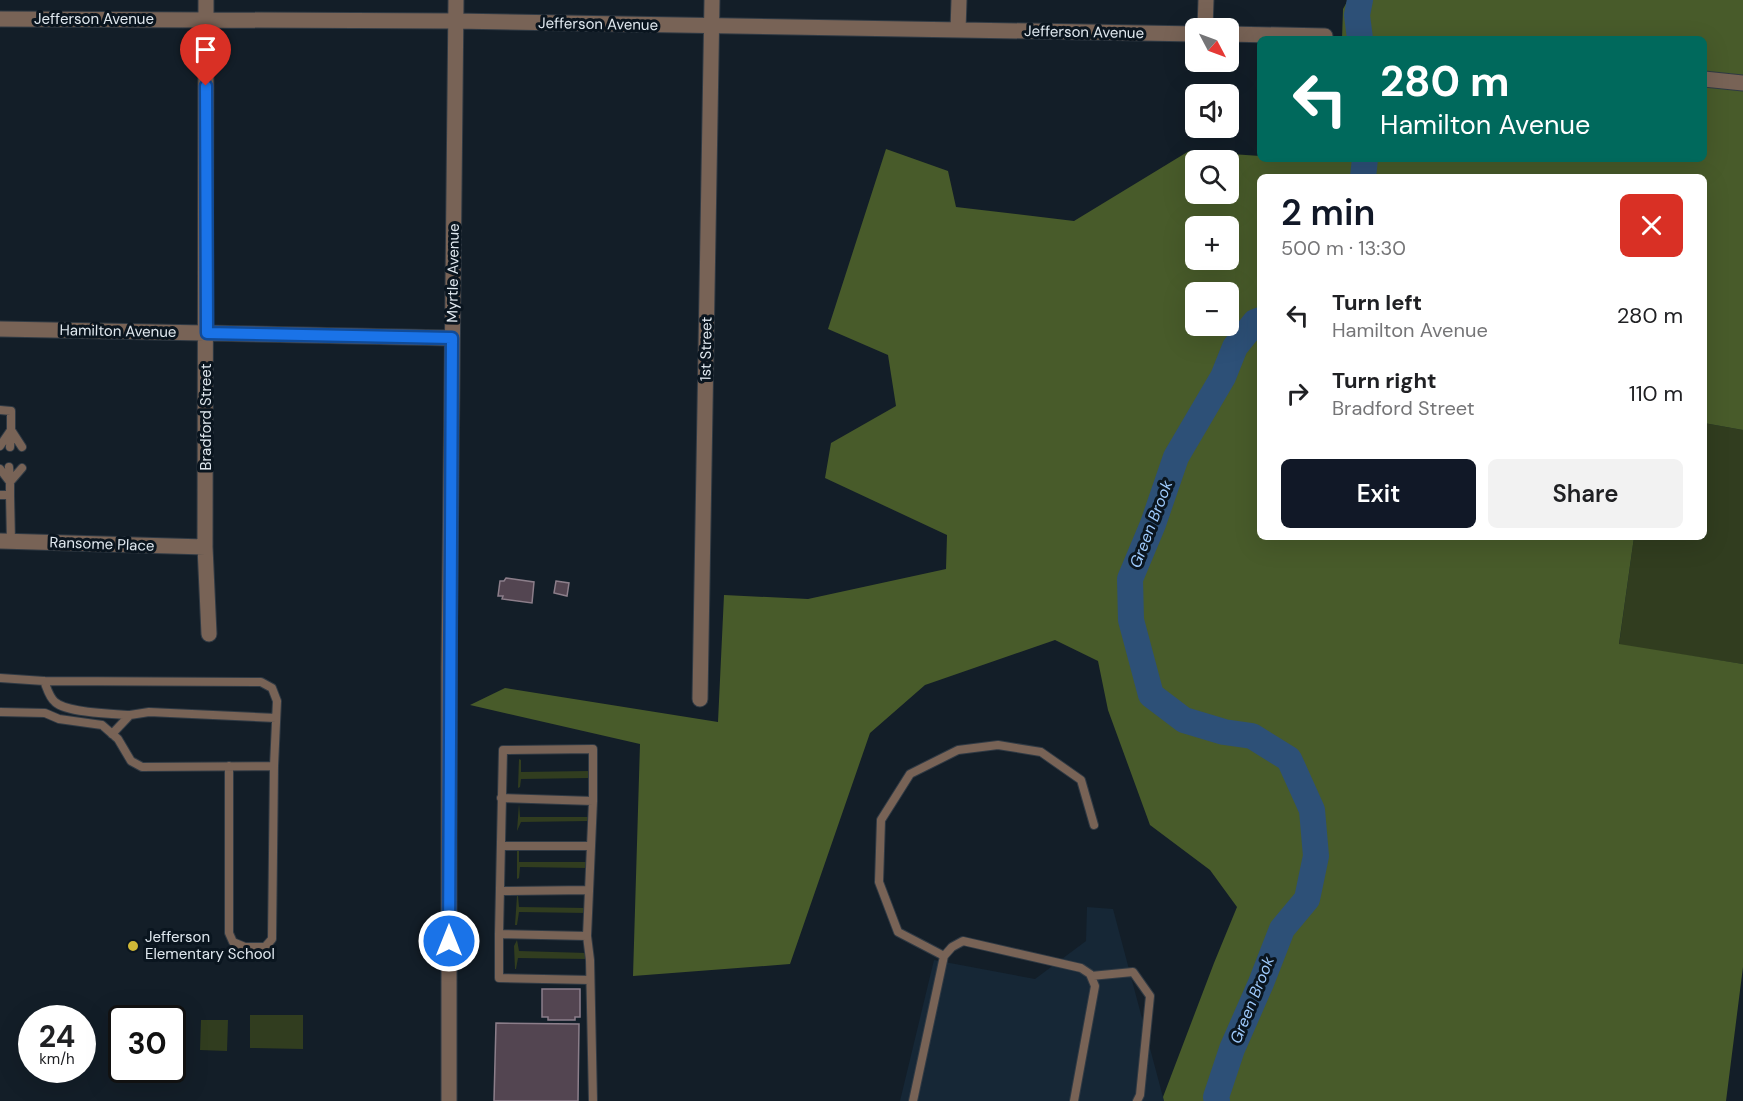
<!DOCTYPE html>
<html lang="en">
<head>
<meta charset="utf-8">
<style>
  body { margin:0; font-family:"DM Sans",sans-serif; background:#f2f2f2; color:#202124; height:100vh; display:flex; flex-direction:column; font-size:22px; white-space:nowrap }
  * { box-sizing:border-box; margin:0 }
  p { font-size:20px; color:#757577 }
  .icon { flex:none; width:33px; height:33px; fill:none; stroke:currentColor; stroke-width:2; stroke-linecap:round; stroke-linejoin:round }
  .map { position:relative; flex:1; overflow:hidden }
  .side { position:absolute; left:1257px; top:174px; width:450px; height:366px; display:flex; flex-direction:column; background:#fff; border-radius:9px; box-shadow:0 6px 24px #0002 }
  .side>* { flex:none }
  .top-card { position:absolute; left:1257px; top:36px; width:450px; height:126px; border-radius:9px; box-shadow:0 6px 24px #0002; background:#00695c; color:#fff; overflow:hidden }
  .needle { width:39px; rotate:131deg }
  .controls { position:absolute; left:1185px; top:18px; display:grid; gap:12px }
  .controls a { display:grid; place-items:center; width:54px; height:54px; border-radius:9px; background:#fff; box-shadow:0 6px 24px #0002; font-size:30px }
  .speed { position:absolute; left:18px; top:1005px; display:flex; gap:12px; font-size:30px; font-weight:700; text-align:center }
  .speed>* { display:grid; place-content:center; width:78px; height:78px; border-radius:50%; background:#fff; box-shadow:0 6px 24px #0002; line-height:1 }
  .speed small { font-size:15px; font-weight:400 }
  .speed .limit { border:3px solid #111; border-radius:9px; background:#fff; color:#111 }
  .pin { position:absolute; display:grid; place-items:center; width:51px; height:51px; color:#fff; margin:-62px -26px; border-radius:50% 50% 50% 0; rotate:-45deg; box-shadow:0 0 6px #0007 }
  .pin .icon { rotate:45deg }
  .me { position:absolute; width:66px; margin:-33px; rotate:0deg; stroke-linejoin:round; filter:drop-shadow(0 0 4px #0008) }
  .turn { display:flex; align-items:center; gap:21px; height:126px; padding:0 24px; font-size:27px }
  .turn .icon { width:78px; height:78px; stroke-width:2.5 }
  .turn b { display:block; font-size:42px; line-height:51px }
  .round { display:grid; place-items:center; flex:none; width:63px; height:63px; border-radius:9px; background:#f2f2f2 }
  .head { display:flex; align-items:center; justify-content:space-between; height:102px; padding:0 24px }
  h1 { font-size:36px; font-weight:600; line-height:45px; color:#111827 }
  .button { display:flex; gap:12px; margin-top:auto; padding:12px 24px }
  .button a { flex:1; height:69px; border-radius:9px; background:#111827; color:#fff; font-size:24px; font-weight:600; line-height:69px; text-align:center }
  .button a+a { background:#f2f2f2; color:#202124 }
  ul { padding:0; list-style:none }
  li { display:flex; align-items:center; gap:18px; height:78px; padding:0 24px }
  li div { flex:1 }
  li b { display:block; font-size:22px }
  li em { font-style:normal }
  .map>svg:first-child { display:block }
</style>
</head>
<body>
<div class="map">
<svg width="1743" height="1101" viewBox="0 0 1743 1101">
  <rect width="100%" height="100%" fill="#131e28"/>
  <path fill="#162736" d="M1087,907l26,2 51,192h-264l34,-141 101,19 51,-38z"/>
  <path fill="#313d1f" d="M1704,423l39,7v234l-124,-19 15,-108h70z
    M519,759l2,1v12l68,-1v7l-68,1 -1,8 -2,1z
    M519,804l1,13h68l1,4 -68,1 -4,9z
    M517,850h2v12h69l-1,6 -67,-1 -1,11 -2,1z
    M517,896h1l1,11 68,1 1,5 -69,-1 -2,13h-2z
    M517,940l2,11 68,2v6l-69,-1 -2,11h-1l-1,-23z
    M250,1015h53v34l-53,-1z
    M201,1020h27l-1,31 -27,-1z"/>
  <path fill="#485b2a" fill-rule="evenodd" d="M1348,0h395v430l-39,-7v-246h-444v360h374l-15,107 124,20v303l-17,134h-562l-1,-4 51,-134 23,-56 -27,-37 -60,-45 -42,-115 -10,-49 -43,-21 -130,45 -55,48 -80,231 -157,12 7,-232 -170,-39 35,-17 213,34 6,-127 84,4 138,-30 1,-34 -122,-57 6,-35 65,-37 -8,-51 -60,-26 58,-180 62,22 8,36 118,14 115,-70 71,5v3h43l35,2 1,-2h365v-120h-362l1,-30zM1196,160h32v34h-32zM1196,226h32v34h-32zM1196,292h32v34h-32z"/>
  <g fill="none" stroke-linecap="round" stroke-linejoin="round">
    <path stroke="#2d5077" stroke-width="26" d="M1360,0l-3,15 3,24
      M1363,177l2,-18
      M1217,1101l-1,-4 16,-48 29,-66 21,-54 25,-30 9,-43 -4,-46 -23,-51 -37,-23 -28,-4 -40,-12 -33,-25 -20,-75 -1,-41 23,-55 23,-67 47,-80 12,-30 20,-25 5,-2"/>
  </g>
  <path fill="#534551" stroke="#8c7e8a" stroke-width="1.5" d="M506,578l28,4 -2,21 -30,-4 1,-3h-5l2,-15h4z
    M556,581l13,2 -2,13 -13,-3z
    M542,989h38v28h-5v3h-27v-3h-6z
    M496,1023l83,1 -1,77h-84z"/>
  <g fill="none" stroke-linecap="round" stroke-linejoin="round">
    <defs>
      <path id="service" d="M0,410l11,1v19l-11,16
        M10,447l1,-17 11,17
        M0,469l10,13 -1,-15
        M0,495h10l1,47
        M10,495v-13l12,-14
        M0,678l44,3 217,1 11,6 5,13 -3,65 -132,1 -11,-6 -13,-22 -16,-14 -43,-6 -14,-6 -45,-1
        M44,681c3,7 5,16 11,21 12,11 58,12 75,13
        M112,734l18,-19 19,-3 127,6
        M229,766v167l4,9 12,5h20l7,-8 2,-173
        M501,798l92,3
        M501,846h90
        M500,891l89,-1
        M499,934l4,-184 90,-1v52l-6,135 3,24 3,141
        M587,936l-88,-2v44l91,2
        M944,956l-46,-24 -19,-50 2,-62 29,-46 48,-24 40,-5 43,7 40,28 13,45
        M1091,976l42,-4 17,24 -10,99 -3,6
        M913,1101l31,-145 8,-9 11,-6 118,27 9,6 5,12 -21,115"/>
      <path id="minor" d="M206,0l-1,547 4,87
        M0,19l455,2 741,13
        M1205,28l1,-28
        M958,30l1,-30
        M1228,34l97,2
        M1704,79l39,4
        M0,329l452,9
        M0,541l205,6
        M700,699l12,-699
        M449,1101v-434l7,-667"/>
    </defs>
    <use href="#service" stroke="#303a44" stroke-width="10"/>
    <use href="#minor" stroke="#303a44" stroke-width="17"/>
    <use href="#service" stroke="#786356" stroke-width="8"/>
    <use href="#minor" stroke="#786356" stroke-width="15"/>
  </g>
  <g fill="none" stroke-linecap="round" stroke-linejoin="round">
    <defs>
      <path id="route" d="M206,86l1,247 245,5 -3,603"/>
    </defs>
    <use href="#route" stroke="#114b97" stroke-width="15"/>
    <use href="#route" stroke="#1a73e8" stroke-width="10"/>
  </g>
  <circle fill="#d0b837" stroke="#0a151f" stroke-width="2" cx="133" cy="946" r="6"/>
  <g text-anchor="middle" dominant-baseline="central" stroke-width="6" stroke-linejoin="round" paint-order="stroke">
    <g font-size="15" fill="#e0e8ef" stroke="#0a151f">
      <text x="94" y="19">Jefferson Avenue</text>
      <text transform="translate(598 24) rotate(1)">Jefferson Avenue</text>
      <text transform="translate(1084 32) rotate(1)">Jefferson Avenue</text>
      <text transform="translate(453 273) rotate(-89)">Myrtle Avenue</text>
      <text transform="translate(118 331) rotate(1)">Hamilton Avenue</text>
      <text transform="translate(706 349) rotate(-89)">1st Street</text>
      <text transform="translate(206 417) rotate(-90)">Bradford Street</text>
      <text transform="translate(102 544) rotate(2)">Ransome Place</text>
    </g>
    <g font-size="15" fill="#e0e8ef" stroke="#0a151f" text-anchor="start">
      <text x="145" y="937">Jefferson<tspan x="145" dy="17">Elementary School</tspan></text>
    </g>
    <g font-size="16" font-style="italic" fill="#9ecafc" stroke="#0a151f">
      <text transform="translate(1151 524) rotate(-69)">Green Brook</text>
      <text transform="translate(1252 1000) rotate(-68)">Green Brook</text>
    </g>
  </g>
</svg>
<div class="controls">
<a><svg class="needle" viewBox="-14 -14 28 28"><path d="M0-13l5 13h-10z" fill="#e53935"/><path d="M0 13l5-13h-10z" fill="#757577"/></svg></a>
<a><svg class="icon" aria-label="sound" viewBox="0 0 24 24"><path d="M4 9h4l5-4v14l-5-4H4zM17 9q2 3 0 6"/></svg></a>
<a><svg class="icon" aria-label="search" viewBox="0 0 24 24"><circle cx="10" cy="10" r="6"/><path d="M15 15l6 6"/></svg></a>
<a>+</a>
<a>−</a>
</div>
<div class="speed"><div>24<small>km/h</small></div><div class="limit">30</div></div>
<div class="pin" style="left:206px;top:86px;background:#d93025"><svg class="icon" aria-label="arrive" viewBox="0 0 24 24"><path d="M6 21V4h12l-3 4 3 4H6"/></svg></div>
<svg class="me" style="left:449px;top:941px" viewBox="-20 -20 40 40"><circle r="17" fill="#1a73e8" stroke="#fff" stroke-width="3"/><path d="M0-11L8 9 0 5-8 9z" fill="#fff"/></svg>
<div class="top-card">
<div class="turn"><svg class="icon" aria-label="left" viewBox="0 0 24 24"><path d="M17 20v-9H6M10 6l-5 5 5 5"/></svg><div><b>280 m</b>Hamilton Avenue</div></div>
</div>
<section class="side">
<div class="head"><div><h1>2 min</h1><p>500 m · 13:30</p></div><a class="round" style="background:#d93025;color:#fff"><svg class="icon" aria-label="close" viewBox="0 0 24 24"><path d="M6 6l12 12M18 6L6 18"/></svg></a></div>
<ul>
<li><svg class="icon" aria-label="left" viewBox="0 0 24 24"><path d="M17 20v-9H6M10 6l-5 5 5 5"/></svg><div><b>Turn left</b><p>Hamilton Avenue</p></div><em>280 m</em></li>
<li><svg class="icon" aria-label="right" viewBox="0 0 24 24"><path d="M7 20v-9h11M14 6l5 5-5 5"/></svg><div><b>Turn right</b><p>Bradford Street</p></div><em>110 m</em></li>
</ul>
<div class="button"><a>Exit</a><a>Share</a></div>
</section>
</div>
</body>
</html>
